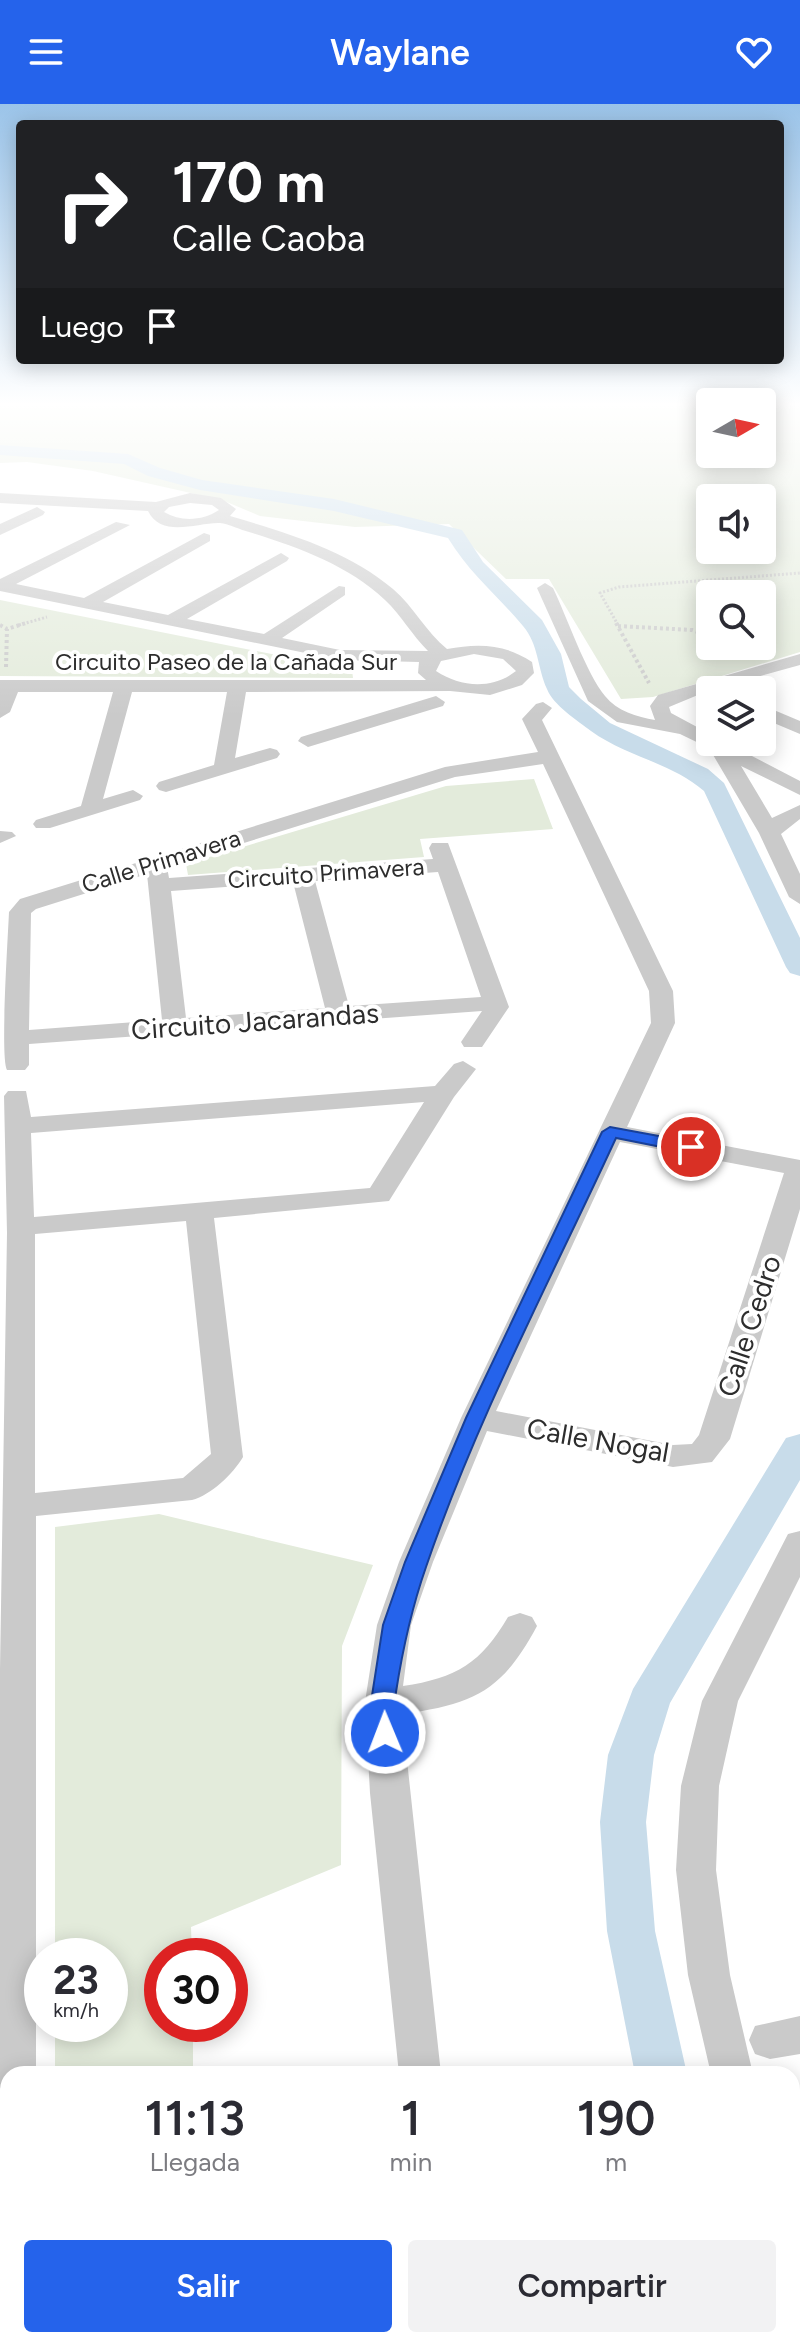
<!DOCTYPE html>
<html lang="es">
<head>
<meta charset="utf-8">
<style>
  body { margin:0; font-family:Figtree,sans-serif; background:#f2f2f3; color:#2b2b33; height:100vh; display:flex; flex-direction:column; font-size:30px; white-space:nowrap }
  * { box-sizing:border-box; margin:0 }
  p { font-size:26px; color:#7c7c81 }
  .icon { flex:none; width:44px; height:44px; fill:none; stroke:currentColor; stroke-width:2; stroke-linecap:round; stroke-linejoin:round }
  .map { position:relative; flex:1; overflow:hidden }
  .panel { position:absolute; left:0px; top:1962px; width:800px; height:282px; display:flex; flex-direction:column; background:#fff; border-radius:24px 24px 0 0; box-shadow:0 4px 20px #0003 }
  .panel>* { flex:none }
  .hud { position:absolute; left:16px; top:16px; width:768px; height:244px; border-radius:8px; box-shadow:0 4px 20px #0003; background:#202124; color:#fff; overflow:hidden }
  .needle { width:52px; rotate:81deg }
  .tools { position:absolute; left:696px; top:284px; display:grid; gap:16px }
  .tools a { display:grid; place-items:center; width:80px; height:80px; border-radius:8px; background:#fff; box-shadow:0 4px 20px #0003; font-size:40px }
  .speed { position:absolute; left:24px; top:1834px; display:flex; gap:16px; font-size:40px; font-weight:700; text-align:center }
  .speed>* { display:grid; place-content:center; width:104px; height:104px; border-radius:50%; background:#fff; box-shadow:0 4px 20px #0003; line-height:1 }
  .speed small { font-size:20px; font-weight:400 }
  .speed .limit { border:12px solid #d22; background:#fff; color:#111 }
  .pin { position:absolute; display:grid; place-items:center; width:68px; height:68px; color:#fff; margin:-34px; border:4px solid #fff; border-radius:50%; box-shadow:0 2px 8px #0007 }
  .me { position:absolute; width:88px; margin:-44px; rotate:359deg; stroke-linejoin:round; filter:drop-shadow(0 0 6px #0008) }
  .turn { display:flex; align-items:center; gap:28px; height:168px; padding:0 24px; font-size:36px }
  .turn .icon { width:104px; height:104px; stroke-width:2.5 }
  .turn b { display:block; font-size:56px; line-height:68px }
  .then { display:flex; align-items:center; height:76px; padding:0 24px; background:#0003; gap:16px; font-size:30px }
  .eta { display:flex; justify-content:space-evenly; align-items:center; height:136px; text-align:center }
  .eta b { font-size:48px; font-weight:600; line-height:56px }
  .action { display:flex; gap:16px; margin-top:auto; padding:16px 24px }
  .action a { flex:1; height:92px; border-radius:8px; background:#2563eb; color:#fff; font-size:32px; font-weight:600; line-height:92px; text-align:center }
  .action a+a { background:#f2f2f3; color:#2b2b33 }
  header { display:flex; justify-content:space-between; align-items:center; height:104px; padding:0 24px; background:#2563eb; color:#fff; font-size:36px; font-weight:600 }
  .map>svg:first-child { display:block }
</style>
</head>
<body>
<header><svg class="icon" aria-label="menu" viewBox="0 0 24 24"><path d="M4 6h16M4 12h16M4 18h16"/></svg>Waylane<svg class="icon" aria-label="heart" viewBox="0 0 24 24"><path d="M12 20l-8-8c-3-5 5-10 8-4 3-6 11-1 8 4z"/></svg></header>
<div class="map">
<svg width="800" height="2243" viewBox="0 0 800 2243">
  <rect width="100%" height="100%" fill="#fff"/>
  <path fill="#e3ebdb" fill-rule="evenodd" d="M0,298h710v52h52v-52h38v250l-147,45 -32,2 -72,-120h-43l-57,-55 -94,3 -95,-11 -38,-16 -129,-29 -66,-9 -27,1zM710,394h52v52h-52zM710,490h52v52h-52z
    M0,496l352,70 1,8 -353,-2z
    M534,675l19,50 -133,10 4,18 -236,18 -2,-11 260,-78z
    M159,1410l214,51 -31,81 -1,219 -150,62 1,29h-30v68h31v50h-138v-50h55v-68h-55v-429z"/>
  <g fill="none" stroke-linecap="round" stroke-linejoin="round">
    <path fill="#c8dcea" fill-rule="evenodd" d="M0,341l128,9 32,14 42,12 132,19 128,31 21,32 59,58 19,34 8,33 12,12 29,24 98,46 16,14 76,155v38l-10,-3 -4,-6 -82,-176c-32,-28 -79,-35 -113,-60 -13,-10 -38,-26 -44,-42 -10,-22 -8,-44 -24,-63 -26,-31 -53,-52 -75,-88l-114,-27 -134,-21 -52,-14 -24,-12 -124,-9z
      M800,1330v46l-130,223 -16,52 -8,67 9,109 32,143h-52l-28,-143 -7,-109 8,-67 25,-66 153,-251z
      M709,2236h58l2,7h-58z"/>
    <path stroke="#cacaca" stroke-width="3" stroke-dasharray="2 2" stroke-linecap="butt" d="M19,521l28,-8
      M618,521l-18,-32 19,-6 181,-14"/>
    <path stroke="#cacaca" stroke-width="4" stroke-dasharray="3 3" stroke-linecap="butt" d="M616,519l33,60
      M0,521l7,4 19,-6
      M618,522l74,4 18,6
      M6,563l1,-38"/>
    <path fill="#cacaca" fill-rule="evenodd" d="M175,2236h24l-1,7h-24z"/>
    <path fill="#cacaca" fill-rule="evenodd" d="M0,389l156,9 34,-9 31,5 15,11 -6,7c57,17 117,34 163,73 21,18 33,43 54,60 32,-6 58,-5 85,13l2,11 -12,12 -32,10 -40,-4 -204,1 -11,66 35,-10 7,2 3,4 -3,4 -111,34 -7,-2 -3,-4 3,-4 55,-17 13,-73h-95l-29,107 30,-9 10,6 -3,4 -90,28h-14l-3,-4 3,-4 45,-14 32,-114h-95l-8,20 -10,6v-38h426l-8,-7 1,-11 -79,-2 -340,-69v-12l116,-57 14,3 -114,59 68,14 120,-65 6,2v6l-107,61 65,13 113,-62 8,5 -2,3 -100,58 77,15 75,-48 6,1v8l-63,43 58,12 88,1c-16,-16 -27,-36 -43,-51 -37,-35 -88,-53 -136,-68 -8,-2 -20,-8 -29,-9 -22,-1 -58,16 -72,-12l-148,-8zM190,399l22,2 7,5c-17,11 -38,12 -55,2l5,-5zM474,550l29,5 13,12c-24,19 -56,16 -80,0l5,-10z
      M37,403l8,5 -2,3 -43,20v-11z
      M545,479l8,5c14,29 33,85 52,108 12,15 32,21 50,24l-5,-14 8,-11 142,-41v11l-90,25 -41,17 2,6 39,21v8h15l75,39v14l-59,-29 31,52 28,-13v14l-19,15 19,40v30l-11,-7 -30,-64 -50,-85 -29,-14 -63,-12 -29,-21 -51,-113z
      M436,592l9,6 -2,4 -135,41 -10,-6 3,-4z
      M543,598l9,6 -10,12 131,271 2,32 -48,104 173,33v49l-70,230 -18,23 -39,5 -186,-36 -54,131 -22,63 -8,61c54,-8 78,-23 105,-69l12,-4 12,4 5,9c-35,65 -62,78 -135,88l39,360h-42l-29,-281 -5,-91 12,-77 22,-63 62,-144 190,-395 -2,-32 -106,-227 -88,13 -288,90 2,11 264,-19 -4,-11 3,-5h16l61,164 -27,40h-18l-3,-5 21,-31 -453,33v21l-4,5h-18c-7,-12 1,-133 2,-158l11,-13 425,-132 93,-15 -16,-33 14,-15zM438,768l43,125 -132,9 -34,-125zM147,770l15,146 -133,10 2,-117 5,-4zM293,778l32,126 -139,10 -15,-127zM620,1038l164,31 -85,262 -7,9 -19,1 -177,-34z
      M762,601l38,16v13l-38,-16z
      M0,727l12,1 4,4 -16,7z
      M463,957l13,8 -22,28 -65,104 -175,17 29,239c-10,17 -32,38 -51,43l-156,16v558h-28v17l-8,-3v-418l7,-437 -3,-137 4,-5h18l5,26 404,-31 19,-22zM424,998l-54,86 -336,29 -3,-84zM186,1117l25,233 -28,24 -148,15v-259z
      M800,1427v46l-62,124 -19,85 -3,84 14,105 23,99h-42l-23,-99 -12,-105 5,-84 21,-85 86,-167z
      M800,1912v38l-30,5 -15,-5 -6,-14 6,-14z
      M8,2037v69l-8,4v-70z
      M792,2134l8,3v64l-8,-3z
      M8,2219v17h40v7h-48z
      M410,2236h48l1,7h-48z"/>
    <path fill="#b7b7b7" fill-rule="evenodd" d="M319,2236h69l-3,7h-69z"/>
  </g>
  <linearGradient id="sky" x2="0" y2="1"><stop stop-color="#9bc4e9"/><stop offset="0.49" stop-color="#fff"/><stop offset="1" stop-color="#fff" stop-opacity="0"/></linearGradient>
  <rect width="800" height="612" fill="url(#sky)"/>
  <path fill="#2563eb" stroke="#184099" stroke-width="2" d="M610,1023l81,15 9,5 -9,6 -75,-15c-65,141 -140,282 -190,429 -15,43 -23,80 -30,125 -2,15 5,34 -3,47h-16l-6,-37 12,-77 22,-63 61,-144 136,-286z"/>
  <g text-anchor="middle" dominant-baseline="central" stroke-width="8" stroke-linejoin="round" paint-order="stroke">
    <g font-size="24" fill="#2d2d2d" stroke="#fff">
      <text x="226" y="557">Circuito Paseo de la Cañada Sur</text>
      <text transform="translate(161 757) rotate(-17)">Calle Primavera</text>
      <text transform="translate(326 769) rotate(-4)">Circuito Primavera</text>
    </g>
    <g font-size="28" fill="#2d2d2d" stroke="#fff">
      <text transform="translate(255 917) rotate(-4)">Circuito Jacarandas</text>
      <text transform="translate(749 1222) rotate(-72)">Calle Cedro</text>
      <text transform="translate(598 1336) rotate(10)">Calle Nogal</text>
    </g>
  </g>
</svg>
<div class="tools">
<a><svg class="needle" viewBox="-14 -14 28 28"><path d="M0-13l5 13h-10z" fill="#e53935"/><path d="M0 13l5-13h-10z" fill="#7c7c81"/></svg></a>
<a><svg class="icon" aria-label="sound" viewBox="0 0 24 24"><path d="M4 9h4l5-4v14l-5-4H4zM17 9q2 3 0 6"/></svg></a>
<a><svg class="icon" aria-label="search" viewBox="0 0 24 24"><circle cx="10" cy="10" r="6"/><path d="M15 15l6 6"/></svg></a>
<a><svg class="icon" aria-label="layers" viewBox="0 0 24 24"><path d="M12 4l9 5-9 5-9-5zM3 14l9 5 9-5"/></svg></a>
</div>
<div class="speed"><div>23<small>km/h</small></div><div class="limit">30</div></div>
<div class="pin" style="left:691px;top:1043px;background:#d93025"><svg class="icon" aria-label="arrive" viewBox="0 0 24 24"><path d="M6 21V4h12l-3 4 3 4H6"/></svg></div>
<svg class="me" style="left:385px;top:1629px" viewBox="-20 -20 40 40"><circle r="17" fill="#2563eb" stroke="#fff" stroke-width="3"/><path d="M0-11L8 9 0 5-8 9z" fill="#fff"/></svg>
<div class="hud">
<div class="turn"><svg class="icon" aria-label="right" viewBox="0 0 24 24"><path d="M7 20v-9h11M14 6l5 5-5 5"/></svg><div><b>170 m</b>Calle Caoba</div></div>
<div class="then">Luego<svg class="icon" aria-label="arrive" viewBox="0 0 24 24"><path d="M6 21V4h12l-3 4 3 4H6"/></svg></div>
</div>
<section class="panel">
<div class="eta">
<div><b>11:13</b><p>Llegada</p></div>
<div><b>1</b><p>min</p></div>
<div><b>190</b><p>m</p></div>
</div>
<div class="action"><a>Salir</a><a>Compartir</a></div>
</section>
</div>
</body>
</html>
